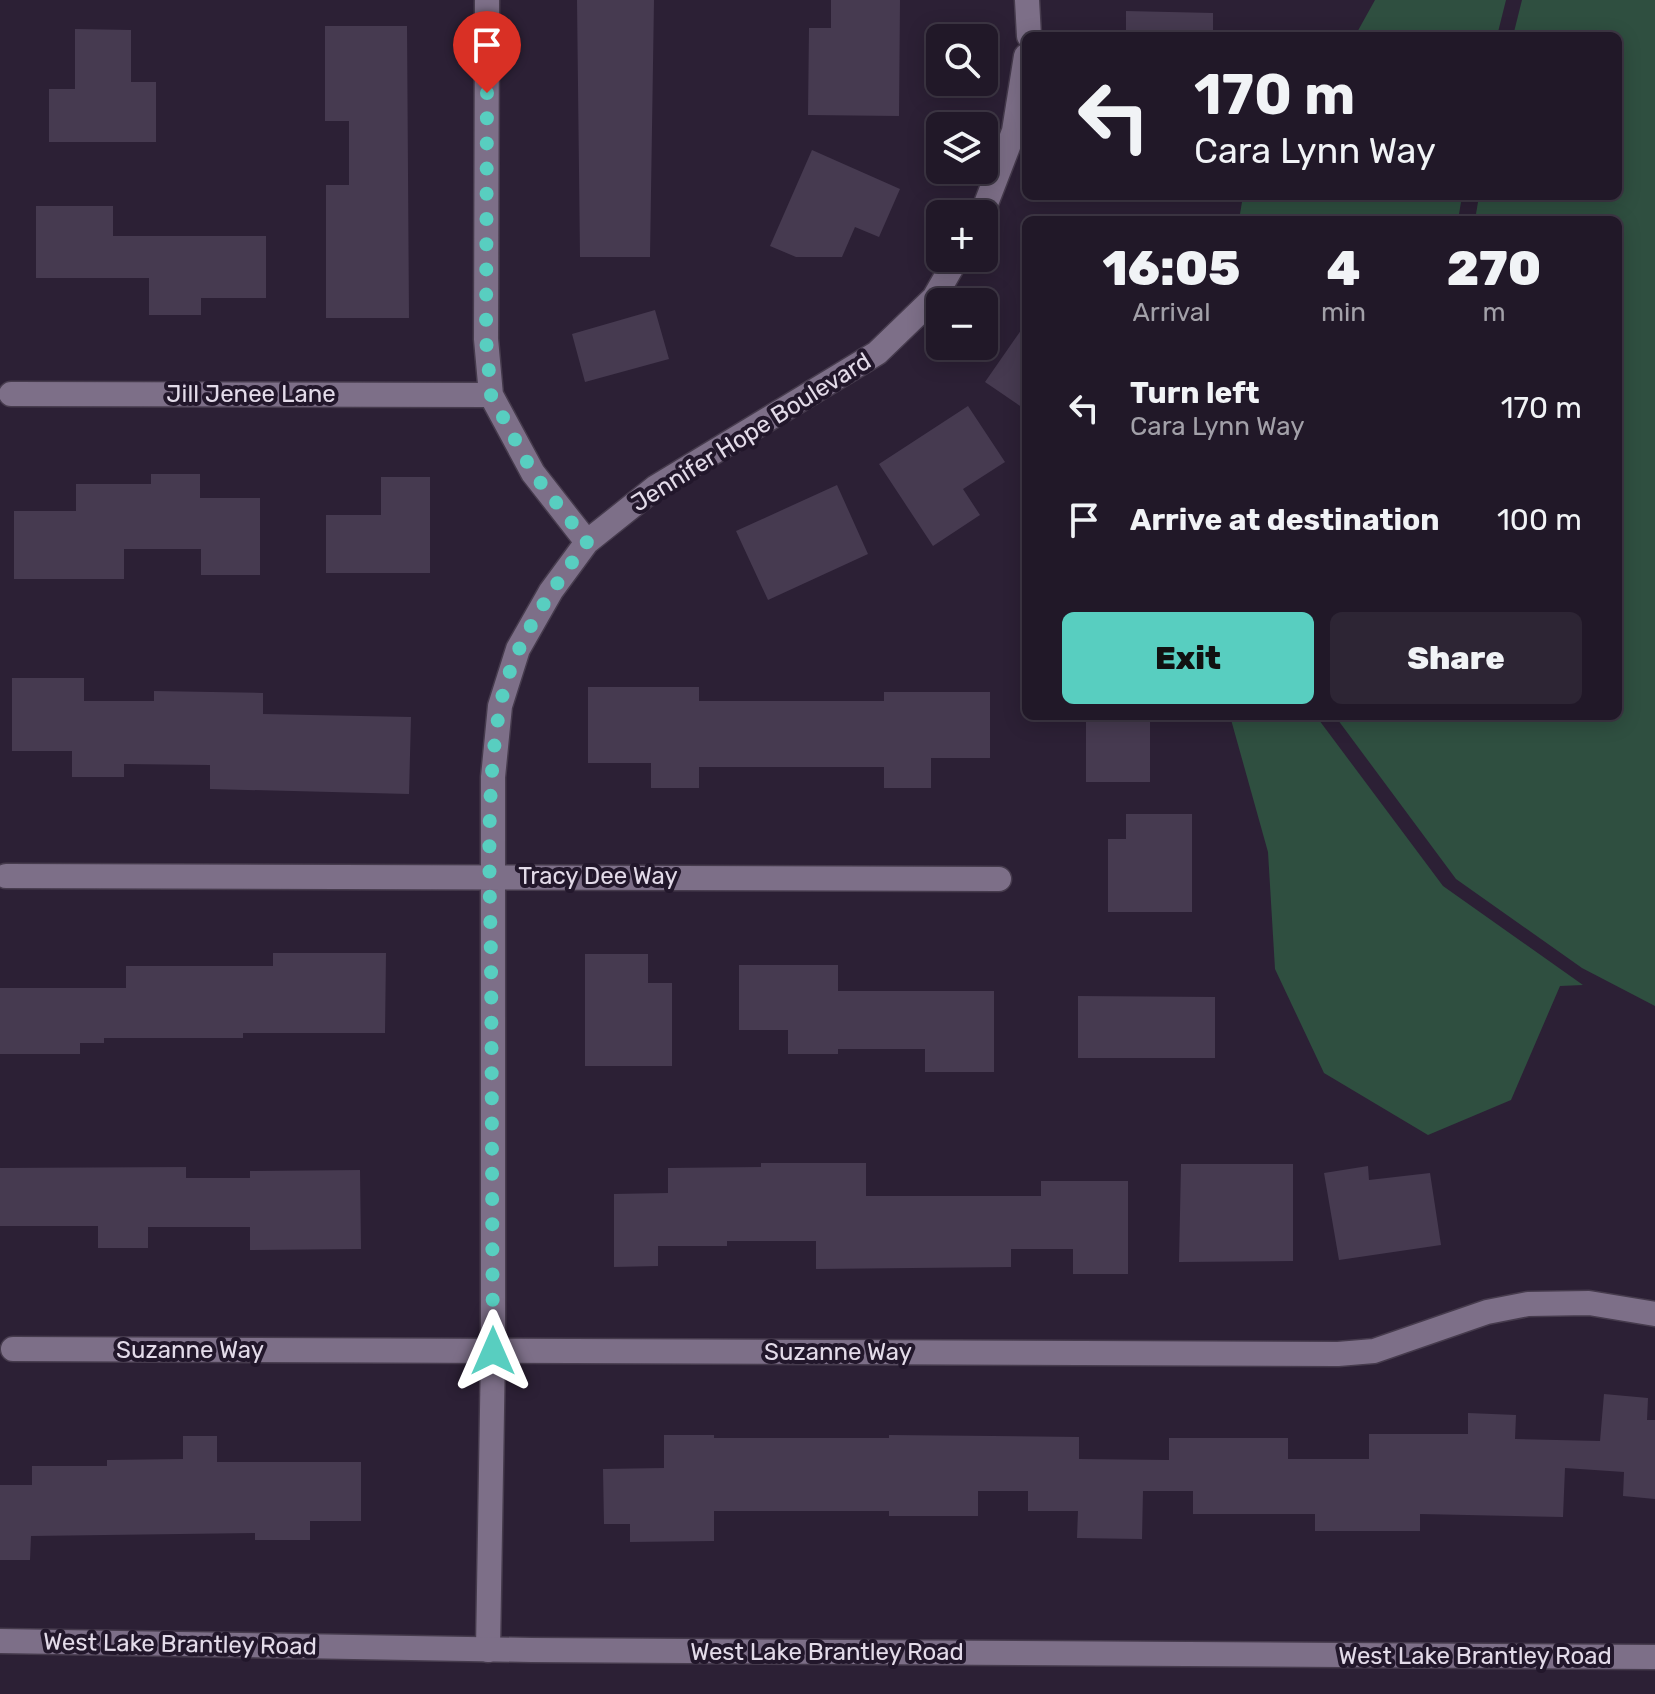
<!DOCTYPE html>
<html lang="en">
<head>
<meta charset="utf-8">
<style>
  body { margin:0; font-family:Rubik,sans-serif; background:#2d2534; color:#f1f3f6; height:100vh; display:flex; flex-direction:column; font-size:30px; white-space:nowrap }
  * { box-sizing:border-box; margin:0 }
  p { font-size:26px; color:#a2a0a8 }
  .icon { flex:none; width:44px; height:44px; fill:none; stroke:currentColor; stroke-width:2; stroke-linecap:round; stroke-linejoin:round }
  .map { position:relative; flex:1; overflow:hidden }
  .sheet { position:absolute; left:1022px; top:216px; width:600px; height:504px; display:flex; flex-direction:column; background:#211828; border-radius:12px; box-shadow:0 4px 20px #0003,0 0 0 2px #3e3745 }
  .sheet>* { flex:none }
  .banner { position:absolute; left:1022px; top:32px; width:600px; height:168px; border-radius:12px; box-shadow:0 4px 20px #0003,0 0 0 2px #3e3745; background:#211828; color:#f1f3f6; overflow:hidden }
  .controls { position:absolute; left:926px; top:24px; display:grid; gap:16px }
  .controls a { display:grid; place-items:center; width:72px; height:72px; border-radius:12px; background:#211828; box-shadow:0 4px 20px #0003,0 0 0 2px #3e3745; font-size:40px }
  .pin { position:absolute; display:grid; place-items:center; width:68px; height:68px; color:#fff; margin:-82px -34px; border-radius:50% 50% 50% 0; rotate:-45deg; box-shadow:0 0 8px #0007 }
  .pin .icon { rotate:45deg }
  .me { position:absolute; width:88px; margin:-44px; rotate:0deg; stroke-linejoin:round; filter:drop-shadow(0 0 6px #0008) }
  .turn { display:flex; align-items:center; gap:28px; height:168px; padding:0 40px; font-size:36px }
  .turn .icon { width:104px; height:104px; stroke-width:2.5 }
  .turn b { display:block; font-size:56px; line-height:68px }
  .eta { display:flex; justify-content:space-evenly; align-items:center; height:136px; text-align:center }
  .eta b { font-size:48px; font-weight:800; line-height:56px }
  .action { display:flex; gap:16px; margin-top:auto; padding:16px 40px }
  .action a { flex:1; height:92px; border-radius:12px; background:#58cec0; color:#111; font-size:32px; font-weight:800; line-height:92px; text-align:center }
  .action a+a { background:#2d2534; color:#f1f3f6 }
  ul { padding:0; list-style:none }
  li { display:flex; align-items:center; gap:24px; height:112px; padding:0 40px }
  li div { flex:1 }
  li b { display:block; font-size:30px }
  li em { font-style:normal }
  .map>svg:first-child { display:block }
</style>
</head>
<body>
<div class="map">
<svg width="1655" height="1694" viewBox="0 0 1655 1694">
  <rect width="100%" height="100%" fill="#2c2035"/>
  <path fill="#2f4f40" d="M1375,0h131l-9,36h-142z
    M1522,0h133v1006l-73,-38 -126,-89 -121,-163h283v-496h-143l4,-24h139v-160h-105z
    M1243,196h219l-4,24h-219z
    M1230,716h86l127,170 140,99 -23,1 -49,114 -83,35 -104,-62 -49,-104 -7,-117z"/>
  <path fill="#463a50" d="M577,0h77l-4,257h-70z
    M831,0h69l-1,116 -91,-1 1,-87h22z
    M1126,11l87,2v23h-87z
    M325,26h82l2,292h-83v-133h23v-64h-24z
    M75,29l56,1v52h25v60h-107v-53h26z
    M812,150l88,39 -21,48 -24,-10 -13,30h-46l-26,-11z
    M36,206h77v30h153v62h-65v17h-52v-37h-113z
    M655,310l14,49 -84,23 -13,-48z
    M1026,323v87l-41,-28z
    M968,406l37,56 -42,27 17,26 -47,31 -54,-82z
    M151,474h49v24h60v77h-59v-26h-77v30h-110v-68h62v-27h75z
    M381,477h49v96h-104v-58h55z
    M837,485l31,69 -100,46 -32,-69z
    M12,678h72v23h70v-10l109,2v21l148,3 -2,77 -199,-5v-24l-86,-1v13h-52v-26h-60z
    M588,687h111v14h185v-9h106v66h-59v30h-47v-21h-185v21h-48v-25h-63z
    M1086,716h64v66h-64z
    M1126,814h66v98h-84v-73h18z
    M273,953h113l-1,80h-142v5h-139v5h-24v11h-80v-66h126v-22h147z
    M585,954h63v29h24v83h-87z
    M739,965h99v26h156v81h-69v-23h-87v5h-50v-24h-49z
    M1078,996l137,1v61h-137z
    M761,1163h105v33h175v-15h87v93h-55v-25h-62v18l-195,2v-28h-89v5h-69v20l-44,1v-73l54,-1v-25l93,-1z
    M1181,1164h112v97l-114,1z
    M1368,1166l1,14 61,-7 11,72 -102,15 -15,-87z
    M186,1167v11h64v-7l110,-1 1,79 -111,1v-23h-102v21h-50v-22h-98v-58z
    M1604,1394l44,4 -1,22h8v79l-32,-3 1,-24 -59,-4 -2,49 -143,-3v17h-105v-17h-122v-23h-50l-1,48 -65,-1 1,-27h-50v-20h-50v25h-89v-5h-175v30l-84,1v-18h-26l-1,-55 61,-1v-33h50v3h175v-3l190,2v22l90,1v-22h119v21h81v-25h99v-21l48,2 -1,24 85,2z
    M183,1436h34v26h144v59h-51v19h-55v-7l-224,3 -1,24h-30v-75h32v-19h75v-6l76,-1z"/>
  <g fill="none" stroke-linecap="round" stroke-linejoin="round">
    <defs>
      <path id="street" d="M487,0l-1,339 5,56 42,78 54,69
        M1027,0l2,36
        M982,214l32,-83 12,-75
        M11,394l480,1
        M6,876l993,3
        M13,1349l1325,5 36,-3 113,-39 41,-8 61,-1 66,11
        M488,1650l5,-299v-574l7,-71 18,-57 33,-58 36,-49 69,-55 221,-134 57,-55 23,-40"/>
      <path id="secondary" d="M0,1641l532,9 1123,7"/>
    </defs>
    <use href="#street" stroke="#463b4d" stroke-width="27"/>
    <use href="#secondary" stroke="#463b4d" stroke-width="27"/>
    <use href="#street" stroke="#7d6f88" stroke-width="24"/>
    <use href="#secondary" stroke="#7d6f88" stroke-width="24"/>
  </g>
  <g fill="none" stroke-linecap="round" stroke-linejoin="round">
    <path stroke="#58cec0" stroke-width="14" stroke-dasharray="0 25.2" d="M487,93l-1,246 5,56 42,78 54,69c-37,50 -75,103 -87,165 -15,83 -10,171 -9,255 1,130 1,259 2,389"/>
  </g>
  <g text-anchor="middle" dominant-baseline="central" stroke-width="8" stroke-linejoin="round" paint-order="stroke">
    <g font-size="24" fill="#e3dbe9" stroke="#22172b">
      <text x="251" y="394">Jill Jenee Lane</text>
      <text transform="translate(751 432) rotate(-32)">Jennifer Hope Boulevard</text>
      <text x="598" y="876">Tracy Dee Way</text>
      <text x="190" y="1350">Suzanne Way</text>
      <text x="838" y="1352">Suzanne Way</text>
      <text transform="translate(180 1644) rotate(1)">West Lake Brantley Road</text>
      <text x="827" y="1652">West Lake Brantley Road</text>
      <text x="1475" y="1656">West Lake Brantley Road</text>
    </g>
  </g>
</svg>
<div class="controls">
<a><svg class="icon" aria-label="search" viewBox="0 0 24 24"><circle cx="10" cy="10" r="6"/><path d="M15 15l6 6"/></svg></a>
<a><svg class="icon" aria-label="layers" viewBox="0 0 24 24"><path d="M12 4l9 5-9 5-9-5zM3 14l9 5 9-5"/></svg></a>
<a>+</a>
<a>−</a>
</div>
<div class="pin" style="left:487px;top:93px;background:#d93025"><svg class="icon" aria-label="arrive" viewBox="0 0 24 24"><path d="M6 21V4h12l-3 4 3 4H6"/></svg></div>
<svg class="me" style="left:493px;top:1351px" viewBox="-20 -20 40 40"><path d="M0-17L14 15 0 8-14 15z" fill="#58cec0" stroke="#fff" stroke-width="4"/></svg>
<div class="banner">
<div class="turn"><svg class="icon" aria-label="left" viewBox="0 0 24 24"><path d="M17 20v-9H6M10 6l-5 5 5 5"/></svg><div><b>170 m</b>Cara Lynn Way</div></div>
</div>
<section class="sheet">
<div class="eta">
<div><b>16:05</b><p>Arrival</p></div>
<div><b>4</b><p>min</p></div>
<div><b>270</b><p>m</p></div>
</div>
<ul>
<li><svg class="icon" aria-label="left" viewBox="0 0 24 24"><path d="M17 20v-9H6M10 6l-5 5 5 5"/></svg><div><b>Turn left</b><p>Cara Lynn Way</p></div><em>170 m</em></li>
<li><svg class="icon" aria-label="arrive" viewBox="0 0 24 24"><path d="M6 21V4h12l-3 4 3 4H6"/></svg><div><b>Arrive at destination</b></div><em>100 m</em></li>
</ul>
<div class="action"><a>Exit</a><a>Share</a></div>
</section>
</div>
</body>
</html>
